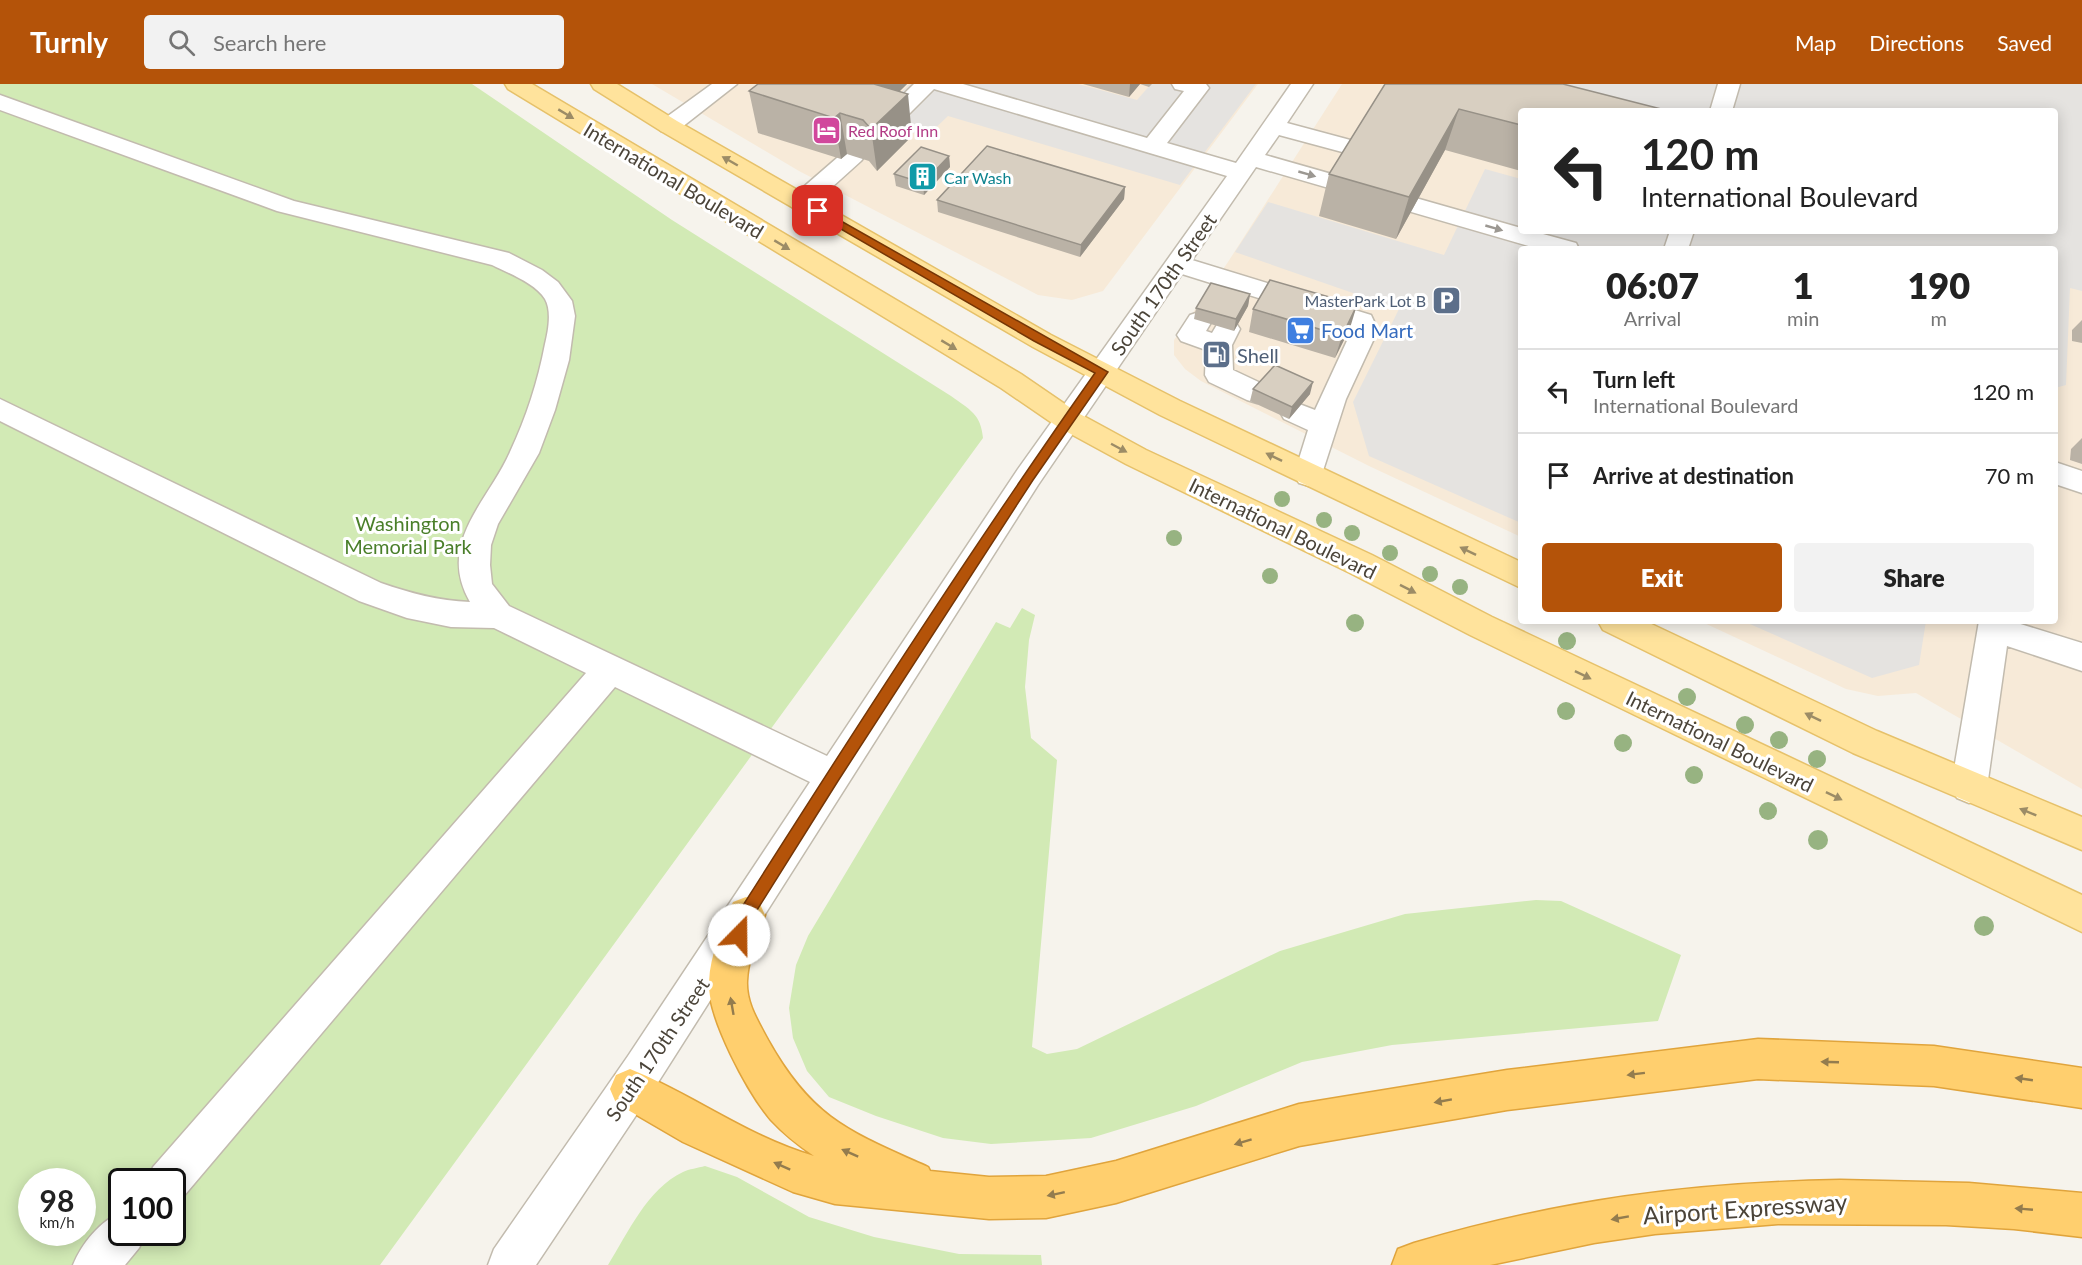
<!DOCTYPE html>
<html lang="en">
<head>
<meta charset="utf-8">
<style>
  body { margin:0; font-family:Lato,sans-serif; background:#f2f2f2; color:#222; height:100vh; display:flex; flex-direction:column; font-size:22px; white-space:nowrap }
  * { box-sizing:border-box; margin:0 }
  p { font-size:20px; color:#767676 }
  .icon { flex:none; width:33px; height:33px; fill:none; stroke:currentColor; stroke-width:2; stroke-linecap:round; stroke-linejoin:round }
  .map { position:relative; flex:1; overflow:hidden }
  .details { position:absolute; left:1518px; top:162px; width:540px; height:378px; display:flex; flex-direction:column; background:#fff; border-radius:6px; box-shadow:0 3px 15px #0003 }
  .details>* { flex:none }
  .guide { position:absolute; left:1518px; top:24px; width:540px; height:126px; border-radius:6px; box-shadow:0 3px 15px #0003; background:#fff; color:#222; overflow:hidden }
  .speed { position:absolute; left:18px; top:1084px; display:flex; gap:12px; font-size:30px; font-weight:700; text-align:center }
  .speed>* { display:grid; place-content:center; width:78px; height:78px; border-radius:50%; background:#fff; box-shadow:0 3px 15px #0003; line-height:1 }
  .speed small { font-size:15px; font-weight:400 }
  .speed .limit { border:3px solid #111; border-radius:9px; background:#fff; color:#111 }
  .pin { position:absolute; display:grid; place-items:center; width:51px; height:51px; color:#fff; margin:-26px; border-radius:12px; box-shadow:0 3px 9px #0006 }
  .me { position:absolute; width:66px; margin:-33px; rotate:22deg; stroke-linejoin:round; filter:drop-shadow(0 0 4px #0008) }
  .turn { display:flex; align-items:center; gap:21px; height:126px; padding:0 24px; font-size:27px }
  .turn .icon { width:78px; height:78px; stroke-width:2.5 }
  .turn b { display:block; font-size:42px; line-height:51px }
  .eta { display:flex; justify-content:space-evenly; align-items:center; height:102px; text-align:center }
  .eta b { font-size:36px; font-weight:800; line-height:42px }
  .cta { display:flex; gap:12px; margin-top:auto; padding:12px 24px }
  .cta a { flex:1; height:69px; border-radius:6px; background:#b45309; color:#fff; font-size:24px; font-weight:800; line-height:69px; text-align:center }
  .cta a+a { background:#f2f2f2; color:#222 }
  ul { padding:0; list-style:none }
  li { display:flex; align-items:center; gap:18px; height:84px; padding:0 24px; border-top:2px solid #e0e0e0 }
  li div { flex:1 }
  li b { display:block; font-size:22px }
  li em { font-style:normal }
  header { display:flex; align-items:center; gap:36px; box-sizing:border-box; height:84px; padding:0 30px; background:#b45309; color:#fff }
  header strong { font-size:28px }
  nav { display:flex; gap:33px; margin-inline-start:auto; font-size:21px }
  .search { width:420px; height:54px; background:#f2f2f2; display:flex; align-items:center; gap:15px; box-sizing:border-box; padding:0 21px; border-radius:6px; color:#767676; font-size:22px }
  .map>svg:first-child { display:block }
</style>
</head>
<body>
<header>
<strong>Turnly</strong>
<div class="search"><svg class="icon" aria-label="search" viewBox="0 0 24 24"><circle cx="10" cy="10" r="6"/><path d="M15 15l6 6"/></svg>Search here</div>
<nav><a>Map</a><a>Directions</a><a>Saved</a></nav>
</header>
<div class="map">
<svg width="2082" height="1181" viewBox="0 0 2082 1181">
  <rect width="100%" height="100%" fill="#f6f3ec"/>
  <path fill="#f7ead8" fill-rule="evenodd" d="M652,0h606l-155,207 -31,9 -34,-5 -239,-124z
    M1342,0h740v705l-166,-96 -38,3 -32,-7 -146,-68h355v-372h-534v288l-152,-71 -168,-85 -16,-12 -11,-14v-15l54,-78zM1521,27h534v120h-534z"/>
  <path fill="#d2eab5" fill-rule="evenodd" d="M0,0h472l200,136 279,176c19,14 30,18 32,42l-603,827h-380zM32,1098h50v51h-50zM122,1098h50v51h-50z
    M1022,524l13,7 -6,25 -4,47 6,51 26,22 -25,287 15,7 30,-5 203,-98 125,-37 131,-14 25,1 120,54 -23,66 -266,24 -90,17 -106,44 -105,32 -100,6 -48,-6 -67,-22 -47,-19 -22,-26 -14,-33 -4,-30 7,-43 12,-29 188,-314 14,6z
    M705,1082l32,11 72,40 65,20 85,17 82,1 1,10h-434c20,-32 39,-76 75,-93 6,-3 15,-4 22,-6z"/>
  <path fill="#e5e3e0" d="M910,0h168l59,16 14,-16h105l-76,101 -232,-69 -22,21 -54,-17z
    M1500,0h582v207l-12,-3 -4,97 -11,3v-139h-534v274l-152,-67 -16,-54 46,-93 -164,-57 33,-50 176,53 41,-86 36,10v52h534v-120h-450z
    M1743,537h183l-7,44 -47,13z"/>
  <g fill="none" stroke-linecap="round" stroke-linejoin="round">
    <defs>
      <path id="minor" d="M712,0h25l-60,47 -8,2 -8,-2 -3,-5 3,-5z
        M914,0h49l184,54 37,-47 -9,-2 -3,-5h34l3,4 -42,55 69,20 55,-79h22l-26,39 67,18 3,5 -3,5 -8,2 -67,-18 -14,20 256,73v3h11l44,12 3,6h-40l-283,-82 -64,93 179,55 7,15 -32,69 -27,84 -10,3 -10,-3 -5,-8 14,-45 -24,-11 -4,-7 4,-7 10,-3 21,8 37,-80 -1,-3 -169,-53 -144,211 -381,599 -121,181h-48l6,-16 134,-193 182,-274 -195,-95 -432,510 -11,4v-19h-25l6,-15 433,-494 -92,-45 -43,-1 -44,-9 -48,-17 -359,-180v-22l381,184c29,10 58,18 89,19 -34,-59 18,-100 40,-150 16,-34 28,-71 35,-108 3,-12 7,-33 0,-45 -10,-16 -37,-26 -53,-34l-215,-54 -277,-101v-15l294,106 215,52 33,17 16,12 14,19 3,15 -6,44 -14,50 -16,43 -41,71 -7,21 -1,20 2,19 17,22 318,150 191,-287 209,-293 -293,-87 -43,43 -8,2 -8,-2 -3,-5 3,-5z
        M1718,0h22l-8,27h-22z
        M853,65l8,2 4,5 -4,5 -51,46 -9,2 -9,-2 -3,-5 3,-5 53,-46z
        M1670,147h24l-6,18h-24z
        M1199,228l9,3 4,6 -6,10 6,2 6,-10 9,-3 9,3 4,6 -8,16 1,25 34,16 4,7 -4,7 -10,3 -10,-3 -38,-18 -4,-7 1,-25 -25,-9 -4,-6 13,-20z
        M2055,378l27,9v22l-27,-9z
        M1979,537h32l71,22v28l-75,-25 -20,141 -6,11 -12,5 -12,-5 -6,-11z
        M122,1128v21h24l-7,15 -14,17h-52c9,-22 27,-44 49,-53z"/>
      <path id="major" d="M505,0h27l489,290 57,39 68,37 226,105 120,62 590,278v37l-612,-297 -120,-62 -224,-109 -68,-37 -57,-39 -493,-299z
        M591,0h26l60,37 374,214 129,66 341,161v26l-361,-173 -127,-68 -372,-216 -67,-42z
        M1598,537h47l232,110 205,86v33l-229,-97 -250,-123z"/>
      <path id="highway" d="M746,813l13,5 6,13c-7,21 -17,43 -18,66 -1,22 11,40 21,59 44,79 82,92 160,127l2,4 59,6 57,-1 70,-15 183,-57 208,-34 251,-31 176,7 148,22v40l-148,-22 -176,-7 -251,31 -208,36 -183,57 -70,15 -57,1 -154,-15 -42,-12 -110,-50 -67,-39 -6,-14 6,-14 14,-6c62,25 118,68 184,87 -16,-11 -30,-22 -43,-36 -23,-27 -64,-103 -62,-138 1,-27 13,-55 24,-80z
        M1840,1096l129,3 113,10v44l-68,-8 -68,-4 -168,-1 -123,10 -61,9 -104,22h-98l6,-16 16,-6c145,-43 275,-60 426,-63z"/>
    </defs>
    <use href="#minor" stroke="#c2bbae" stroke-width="3"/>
    <use href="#major" stroke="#e6c16a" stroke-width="3"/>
    <use href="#highway" stroke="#e0a43c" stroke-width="3"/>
    <use href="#minor" fill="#fff" fill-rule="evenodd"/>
    <use href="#major" fill="#ffe39c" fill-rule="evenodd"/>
    <use href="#highway" fill="#ffcf6e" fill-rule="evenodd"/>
  </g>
  <g fill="#97b381">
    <circle cx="1282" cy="415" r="8"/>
    <circle cx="1324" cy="436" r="8"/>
    <circle cx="1352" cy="449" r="8"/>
    <circle cx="1174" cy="454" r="8"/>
    <circle cx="1390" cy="469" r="8"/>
    <circle cx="1430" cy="490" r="8"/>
    <circle cx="1270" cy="492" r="8"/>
    <circle cx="1460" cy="503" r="8"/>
    <circle cx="1355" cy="539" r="9"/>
    <circle cx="1567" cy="557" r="9"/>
    <circle cx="1687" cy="613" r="9"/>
    <circle cx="1566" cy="627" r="9"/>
    <circle cx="1745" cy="641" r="9"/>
    <circle cx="1779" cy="656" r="9"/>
    <circle cx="1623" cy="659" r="9"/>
    <circle cx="1817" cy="675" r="9"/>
    <circle cx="1694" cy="691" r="9"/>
    <circle cx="1768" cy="727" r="9"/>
    <circle cx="1818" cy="756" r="10"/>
    <circle cx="1984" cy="842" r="10"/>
  </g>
  <path fill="#bab2a6" d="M758,0h149l-8,8 13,44 -35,35 -8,-10 -16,-5 -6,-2 -6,5 -83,-26 -9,-42z
    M1083,0h69l-3,3 -9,-3 -11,13z
    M1385,0l136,27v60l-76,-21 -49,89 -77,-23 10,-42z
    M949,72l1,11 -26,28 -28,-9 -2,-12z
    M1125,103l-1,12 -44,58 -142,-45 -1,-12z
    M1250,210l-2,12 -14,25 -40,-12 2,-11z
    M1253,225l97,19 -15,30 -86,-26z
    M2082,236v23l-10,-2v-11z
    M1253,305l57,5 -21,25 -39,-18z
    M2082,354v26l-12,-4 1,-11z"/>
  <path fill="#979187" d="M863,0h44l-39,38z
    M1130,0h10l-11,13z
    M908,10l4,42 -35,35 -6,-42z
    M1459,25l-14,41 -49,89 13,-42z
    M840,29l7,41 -6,5 -7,-41z
    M949,72l1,11 -26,28 -1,-12z
    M1125,103l-1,12 -44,58 1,-12z
    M1250,210l-2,12 -14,25 2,-12z
    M1357,221l-7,23 -15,30 7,-22z
    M1313,298l-3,12 -21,25 3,-12z"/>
  <path fill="#d8cfc1" stroke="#979187" stroke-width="1.5" d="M758,0h116l34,10 -37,35 -8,-9 -17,-5 -6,-2 -6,5 -85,-27z
    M1385,0h178l106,27h-148v14l-62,-16 -50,88 -80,-23z
    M987,62l138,41 -44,58 -144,-45z
    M921,63l28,9 -26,27 -29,-9z
    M1270,196l87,25 -15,31 -89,-27z
    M1211,199l39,11 -14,25 -40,-11z
    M1275,281l38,17 -21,25 -39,-18z"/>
  <defs><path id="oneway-solid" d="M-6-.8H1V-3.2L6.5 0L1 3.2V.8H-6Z" transform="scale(1.5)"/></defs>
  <g fill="#9c8c66">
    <use href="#oneway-solid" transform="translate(566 30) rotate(31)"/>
    <use href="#oneway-solid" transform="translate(730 77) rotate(-150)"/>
    <use href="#oneway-solid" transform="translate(782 161) rotate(31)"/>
    <use href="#oneway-solid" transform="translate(949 261) rotate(31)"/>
    <use href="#oneway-solid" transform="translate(1119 364) rotate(28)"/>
    <use href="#oneway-solid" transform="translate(1274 373) rotate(-154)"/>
    <use href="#oneway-solid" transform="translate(1468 467) rotate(-154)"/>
    <use href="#oneway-solid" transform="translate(1408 505) rotate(27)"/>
    <use href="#oneway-solid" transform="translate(1583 591) rotate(26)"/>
    <use href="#oneway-solid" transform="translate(1813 633) rotate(-154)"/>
    <use href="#oneway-solid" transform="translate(1834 712) rotate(26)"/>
    <use href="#oneway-solid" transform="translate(2028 728) rotate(-158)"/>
  </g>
  <g fill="#9c9892">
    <use href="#oneway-solid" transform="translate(1307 90) rotate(16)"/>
    <use href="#oneway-solid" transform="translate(1494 144) rotate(16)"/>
  </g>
  <g fill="#937c4e">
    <use href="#oneway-solid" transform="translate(732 922) rotate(-100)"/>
    <use href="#oneway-solid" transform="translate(1830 978) rotate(-178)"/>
    <use href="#oneway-solid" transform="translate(1636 990) rotate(173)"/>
    <use href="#oneway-solid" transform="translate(2024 995) rotate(-172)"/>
    <use href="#oneway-solid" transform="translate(1443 1017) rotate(170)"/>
    <use href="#oneway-solid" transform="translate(1243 1058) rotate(163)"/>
    <use href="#oneway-solid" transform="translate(850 1069) rotate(-156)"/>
    <use href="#oneway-solid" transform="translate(782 1082) rotate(-156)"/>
    <use href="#oneway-solid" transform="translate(1056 1110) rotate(168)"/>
    <use href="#oneway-solid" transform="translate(2024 1125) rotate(-175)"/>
    <use href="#oneway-solid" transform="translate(1620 1134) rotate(170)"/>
  </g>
  <path fill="#b45309" stroke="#753606" stroke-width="1.5" d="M818,124l290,164 -75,108 -195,301 -86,137 -7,22 -6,3 -5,-3 -3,-5 9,-25c115,-181 231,-361 355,-537l-61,-32 -219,-127v-5z"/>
  <defs>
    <symbol id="hotel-square" viewBox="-11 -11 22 22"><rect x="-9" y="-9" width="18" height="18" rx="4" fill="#d1479c" stroke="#fff"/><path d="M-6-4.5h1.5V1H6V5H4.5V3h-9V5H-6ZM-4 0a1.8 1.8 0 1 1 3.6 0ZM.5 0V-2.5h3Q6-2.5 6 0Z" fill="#fff"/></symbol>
    <symbol id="building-square" viewBox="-11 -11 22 22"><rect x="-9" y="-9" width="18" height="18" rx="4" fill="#0f9aa8" stroke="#fff"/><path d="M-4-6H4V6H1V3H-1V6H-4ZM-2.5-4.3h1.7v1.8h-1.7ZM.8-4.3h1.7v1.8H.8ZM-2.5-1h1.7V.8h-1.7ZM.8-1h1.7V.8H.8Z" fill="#fff"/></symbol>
    <symbol id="parking-square" viewBox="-11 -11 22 22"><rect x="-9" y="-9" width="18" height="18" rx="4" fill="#5c6f8a" stroke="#fff"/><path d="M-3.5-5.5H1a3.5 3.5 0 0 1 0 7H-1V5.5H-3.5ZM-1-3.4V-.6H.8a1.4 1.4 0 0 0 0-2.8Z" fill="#fff"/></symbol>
    <symbol id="supermarket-square" viewBox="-11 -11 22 22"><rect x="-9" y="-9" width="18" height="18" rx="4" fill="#3f7fe0" stroke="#fff"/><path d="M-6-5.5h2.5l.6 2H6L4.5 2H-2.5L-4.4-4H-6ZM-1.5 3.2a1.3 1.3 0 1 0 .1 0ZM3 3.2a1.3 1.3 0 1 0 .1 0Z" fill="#fff"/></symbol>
    <symbol id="fuel-square" viewBox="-11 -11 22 22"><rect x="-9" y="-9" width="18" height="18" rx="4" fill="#5c6f8a" stroke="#fff"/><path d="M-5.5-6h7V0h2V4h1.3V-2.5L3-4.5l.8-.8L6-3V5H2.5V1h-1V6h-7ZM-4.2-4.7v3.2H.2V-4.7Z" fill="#fff"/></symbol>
  </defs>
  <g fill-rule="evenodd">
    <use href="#hotel-square" x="810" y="30" width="33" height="33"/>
    <use href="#building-square" x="906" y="76" width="33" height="33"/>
    <use href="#parking-square" x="1430" y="200" width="33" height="33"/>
    <use href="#supermarket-square" x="1284" y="230" width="33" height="33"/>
    <use href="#fuel-square" x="1200" y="254" width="33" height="33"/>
  </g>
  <g text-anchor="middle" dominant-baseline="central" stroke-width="6" stroke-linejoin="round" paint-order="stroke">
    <g font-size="16" fill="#b23c85" stroke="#fff" text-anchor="start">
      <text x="848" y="46">Red Roof Inn</text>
    </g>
    <g font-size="16" fill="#0d838f" stroke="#fff" text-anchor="start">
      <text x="944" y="93">Car Wash</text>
    </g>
    <g font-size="16" fill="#4e5e75" stroke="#fff" text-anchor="end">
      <text x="1426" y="216">MasterPark Lot B</text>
    </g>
    <g font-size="20" fill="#4b4439" stroke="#fff">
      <text transform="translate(674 96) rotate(31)">International Boulevard</text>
      <text transform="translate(1163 200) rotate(-55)">South 170th Street</text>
      <text transform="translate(1283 444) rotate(26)">International Boulevard</text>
      <text transform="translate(1720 657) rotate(26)">International Boulevard</text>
      <text transform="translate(657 965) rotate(-56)">South 170th Street</text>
    </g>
    <g font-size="20" fill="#366cbe" stroke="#fff" text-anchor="start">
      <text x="1321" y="246">Food Mart</text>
    </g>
    <g font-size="20" fill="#4e5e75" stroke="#fff" text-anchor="start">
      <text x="1237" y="271">Shell</text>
    </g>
    <g font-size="20" fill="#4a7f2a" stroke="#fff">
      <text x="408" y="439">Washington<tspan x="408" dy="23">Memorial Park</tspan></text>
    </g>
    <g font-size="24" fill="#4b4439" stroke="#fff">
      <text transform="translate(1745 1124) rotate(-4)">Airport Expressway</text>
    </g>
  </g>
</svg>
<div class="speed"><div>98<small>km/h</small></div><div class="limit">100</div></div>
<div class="pin" style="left:818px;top:127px;background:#d93025"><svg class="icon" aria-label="arrive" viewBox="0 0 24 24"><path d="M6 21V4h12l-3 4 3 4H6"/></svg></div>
<svg class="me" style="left:739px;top:851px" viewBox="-20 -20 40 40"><circle r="19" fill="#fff"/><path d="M0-13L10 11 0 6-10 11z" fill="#b45309"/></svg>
<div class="guide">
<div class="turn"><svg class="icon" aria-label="left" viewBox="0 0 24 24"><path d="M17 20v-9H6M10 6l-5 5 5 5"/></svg><div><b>120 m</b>International Boulevard</div></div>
</div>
<section class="details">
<div class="eta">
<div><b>06:07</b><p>Arrival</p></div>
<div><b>1</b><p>min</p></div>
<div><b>190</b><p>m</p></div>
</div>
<ul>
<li><svg class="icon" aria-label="left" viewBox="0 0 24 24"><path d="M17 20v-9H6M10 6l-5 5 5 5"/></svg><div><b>Turn left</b><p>International Boulevard</p></div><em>120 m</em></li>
<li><svg class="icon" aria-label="arrive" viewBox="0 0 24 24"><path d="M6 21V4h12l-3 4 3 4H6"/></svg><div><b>Arrive at destination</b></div><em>70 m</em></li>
</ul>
<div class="cta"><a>Exit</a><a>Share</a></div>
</section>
</div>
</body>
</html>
